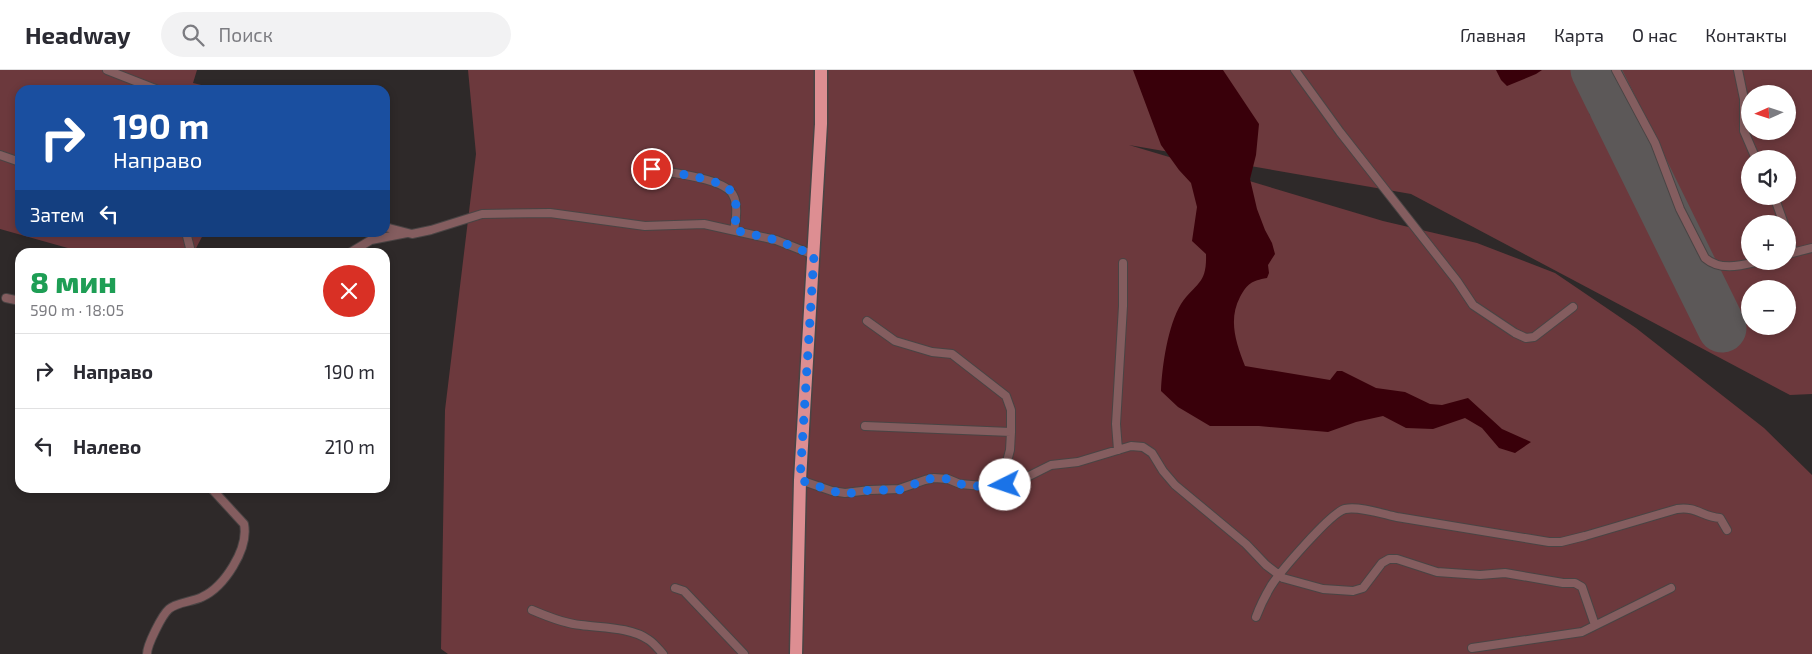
<!DOCTYPE html>
<html lang="ru">
<head>
<meta charset="utf-8">
<style>
  body { margin:0; font-family:"Exo 2",sans-serif; background:#f2f2f3; color:#2b2b33; height:100vh; display:flex; flex-direction:column; font-size:19px; white-space:nowrap }
  * { box-sizing:border-box; margin:0 }
  p { font-size:16px; color:#7c7c81 }
  .icon { flex:none; width:28px; height:28px; fill:none; stroke:currentColor; stroke-width:2; stroke-linecap:round; stroke-linejoin:round }
  .map { position:relative; flex:1; overflow:hidden }
  .sheet { position:absolute; left:15px; top:178px; width:375px; height:245px; display:flex; flex-direction:column; background:#fff; border-radius:15px; box-shadow:0 2px 8px #0003 }
  .sheet>* { flex:none }
  .banner { position:absolute; left:15px; top:15px; width:375px; height:152px; border-radius:15px; box-shadow:0 2px 8px #0003; background:#1a4fa0; color:#fff; overflow:hidden }
  .needle { width:32px; rotate:267deg }
  .controls { position:absolute; left:1741px; top:15px; display:grid; gap:10px }
  .controls a { display:grid; place-items:center; width:55px; height:55px; border-radius:50%; background:#fff; box-shadow:0 2px 8px #0003; font-size:25px }
  .pin { position:absolute; display:grid; place-items:center; width:42px; height:42px; color:#fff; margin:-21px; border:2px solid #fff; border-radius:50%; box-shadow:0 1px 5px #0007 }
  .me { position:absolute; width:55px; margin:-28px; rotate:266deg; stroke-linejoin:round; filter:drop-shadow(0 0 4px #0008) }
  .turn { display:flex; align-items:center; gap:18px; height:105px; padding:0 15px; font-size:22px }
  .turn .icon { width:65px; height:65px; stroke-width:2.5 }
  .turn b { display:block; font-size:35px; line-height:42px }
  .then { display:flex; align-items:center; height:48px; padding:0 15px; background:#0003; gap:10px; font-size:19px }
  .round { display:grid; place-items:center; flex:none; width:52px; height:52px; border-radius:26px; background:#f2f2f3 }
  .headline { display:flex; align-items:center; justify-content:space-between; height:85px; padding:0 15px }
  h1 { font-size:30px; font-weight:800; line-height:38px; color:#1e9e55 }
  ul { padding:0; list-style:none }
  li { display:flex; align-items:center; gap:15px; height:75px; padding:0 15px; border-top:1px solid #e1e1e2 }
  li div { flex:1 }
  li b { display:block; font-size:19px }
  li em { font-style:normal }
  header { display:flex; align-items:center; gap:30px; box-sizing:border-box; height:70px; padding:0 25px; background:#fff; border-bottom:1px solid #e1e1e2 }
  header strong { font-size:24px }
  nav { display:flex; gap:28px; margin-inline-start:auto; font-size:18px }
  .search { width:350px; height:45px; background:#f2f2f3; display:flex; align-items:center; gap:12px; box-sizing:border-box; padding:0 18px; border-radius:28px; color:#7c7c81; font-size:19px }
  .map>svg:first-child { display:block }
</style>
</head>
<body>
<header>
<strong>Headway</strong>
<div class="search"><svg class="icon" aria-label="search" viewBox="0 0 24 24"><circle cx="10" cy="10" r="6"/><path d="M15 15l6 6"/></svg>Поиск</div>
<nav><a>Главная</a><a>Карта</a><a>О нас</a><a>Контакты</a></nav>
</header>
<div class="map">
<svg width="1812" height="584" viewBox="0 0 1812 584">
  <rect width="100%" height="100%" fill="#2e2929"/>
  <path fill="#6c393d" fill-rule="evenodd" d="M0,0h197l-4,13 29,7h-202v142l184,1 -10,19h-112l-82,-23z
    M468,0h1344v324l-22,1 -379,-201 -282,-49 254,76 94,22 78,30 81,55 128,100 48,47v179h-1364l-7,-5 4,-239 31,-256zM1750,24h38v37h-38zM1750,89h38v37h-38zM1750,154h38v37h-38zM1750,219h38v37h-38z"/>
  <path fill="#39000a" d="M1133,0h90l36,54 -3,31 -6,24 7,30 8,21 7,13 3,11 -7,11 1,8 -2,5c-16,3 -19,5 -27,19 -12,23 -4,46 5,69l85,14 7,-9h5l34,17 29,4 25,12 12,1 26,-7 34,31 29,13 -16,11 -16,-5 -17,-20 -17,-10 -32,11 -27,-1 -23,-12 -27,6 -28,10 -69,-6h-49l-32,-19 -17,-16c1,-25 7,-66 20,-87 15,-22 26,-19 25,-50l-14,-13 5,-34 -6,-24 -12,-13 -18,-25z
    M1496,0h46l-6,4 -29,12 -6,-6z
    M1589,16l10,27v2l-6,4 -3,-4 -9,-25 1,-3z"/>
  <g fill="none" stroke-linecap="round" stroke-linejoin="round">
    <path stroke="#5c5858" stroke-width="49" d="M1595,0l127,258"/>
    <defs>
      <path id="minor" d="M107,0l51,20
        M1295,0l45,62 117,149 16,24 42,28 11,5 8,-1 39,-30
        M1616,0l39,73 25,66 25,49c16,14 38,7 56,3
        M1738,0l6,29v32l12,28
        M0,85l20,7
        M652,99c18,4 73,9 81,26 5,9 3,25 1,35
        M1774,126l10,28
        M385,157l27,7 19,-4 51,-16 68,-1 95,13 59,-2 72,16 38,15
        M186,162l5,20
        M1788,166l5,16
        M351,182l20,-12 36,-7
        M1788,184l24,-6
        M6,228l14,3
        M867,251l28,20 37,11 20,2 54,42 5,14v22l-1,18 -5,19v16
        M865,356l146,6
        M1118,380l-2,-26 7,-118v-43
        M800,410l32,11 13,2 25,-3 29,-1 26,-9 9,-2 14,1 12,5 35,3 18,-3 38,-19 27,-3 53,-16 12,1 9,6 11,18 12,14 71,59 20,21 17,13 40,11 30,2 10,-3 19,-25 7,-4h8l40,13 43,3 25,-2 58,10h12l7,4 13,38
        M675,518l9,3 60,63
        M532,540c14,6 34,14 49,15 21,3 50,2 68,15 6,4 10,10 14,14
        M1256,547c4,-11 9,-21 15,-31 9,-14 60,-74 74,-77 14,-3 38,5 52,8l152,25h12l24,-6 92,-27c20,-3 25,8 43,9l7,12
        M1472,578l110,-16 89,-44
        M147,584c0,-9 15,-39 22,-45 8,-7 23,-7 33,-12 22,-10 47,-48 42,-73l-33,-36"/>
      <path id="primary" d="M796,584l4,-174 21,-356v-54"/>
    </defs>
    <use href="#minor" stroke="#494444" stroke-width="10"/>
    <use href="#primary" stroke="#494444" stroke-width="15"/>
    <use href="#minor" stroke="#845d5f" stroke-width="8"/>
    <use href="#primary" stroke="#dd8e92" stroke-width="12"/>
  </g>
  <g fill="none" stroke-linecap="round" stroke-linejoin="round">
    <path stroke="#1a73e8" stroke-width="9" stroke-dasharray="0 16.2" d="M652,99c18,4 73,9 81,25 5,10 3,26 1,36l42,10 38,15 -14,225 32,11 13,3 25,-4h29l26,-10 9,-2 14,1 12,5 16,2 19,1 10,-2"/>
  </g>
</svg>
<div class="controls">
<a><svg class="needle" viewBox="-14 -14 28 28"><path d="M0-13l5 13h-10z" fill="#e53935"/><path d="M0 13l5-13h-10z" fill="#7c7c81"/></svg></a>
<a><svg class="icon" aria-label="sound" viewBox="0 0 24 24"><path d="M4 9h4l5-4v14l-5-4H4zM17 9q2 3 0 6"/></svg></a>
<a>+</a>
<a>−</a>
</div>
<div class="pin" style="left:652px;top:99px;background:#d93025"><svg class="icon" aria-label="arrive" viewBox="0 0 24 24"><path d="M6 21V4h12l-3 4 3 4H6"/></svg></div>
<svg class="me" style="left:1005px;top:415px" viewBox="-20 -20 40 40"><circle r="19" fill="#fff"/><path d="M0-13L10 11 0 6-10 11z" fill="#1a73e8"/></svg>
<div class="banner">
<div class="turn"><svg class="icon" aria-label="right" viewBox="0 0 24 24"><path d="M7 20v-9h11M14 6l5 5-5 5"/></svg><div><b>190 m</b>Направо</div></div>
<div class="then">Затем<svg class="icon" aria-label="left" viewBox="0 0 24 24"><path d="M17 20v-9H6M10 6l-5 5 5 5"/></svg></div>
</div>
<section class="sheet">
<div class="headline"><div><h1>8 мин</h1><p>590 m · 18:05</p></div><a class="round" style="background:#d93025;color:#fff"><svg class="icon" aria-label="close" viewBox="0 0 24 24"><path d="M6 6l12 12M18 6L6 18"/></svg></a></div>
<ul>
<li><svg class="icon" aria-label="right" viewBox="0 0 24 24"><path d="M7 20v-9h11M14 6l5 5-5 5"/></svg><div><b>Направо</b></div><em>190 m</em></li>
<li><svg class="icon" aria-label="left" viewBox="0 0 24 24"><path d="M17 20v-9H6M10 6l-5 5 5 5"/></svg><div><b>Налево</b></div><em>210 m</em></li>
</ul>
</section>
</div>
</body>
</html>
